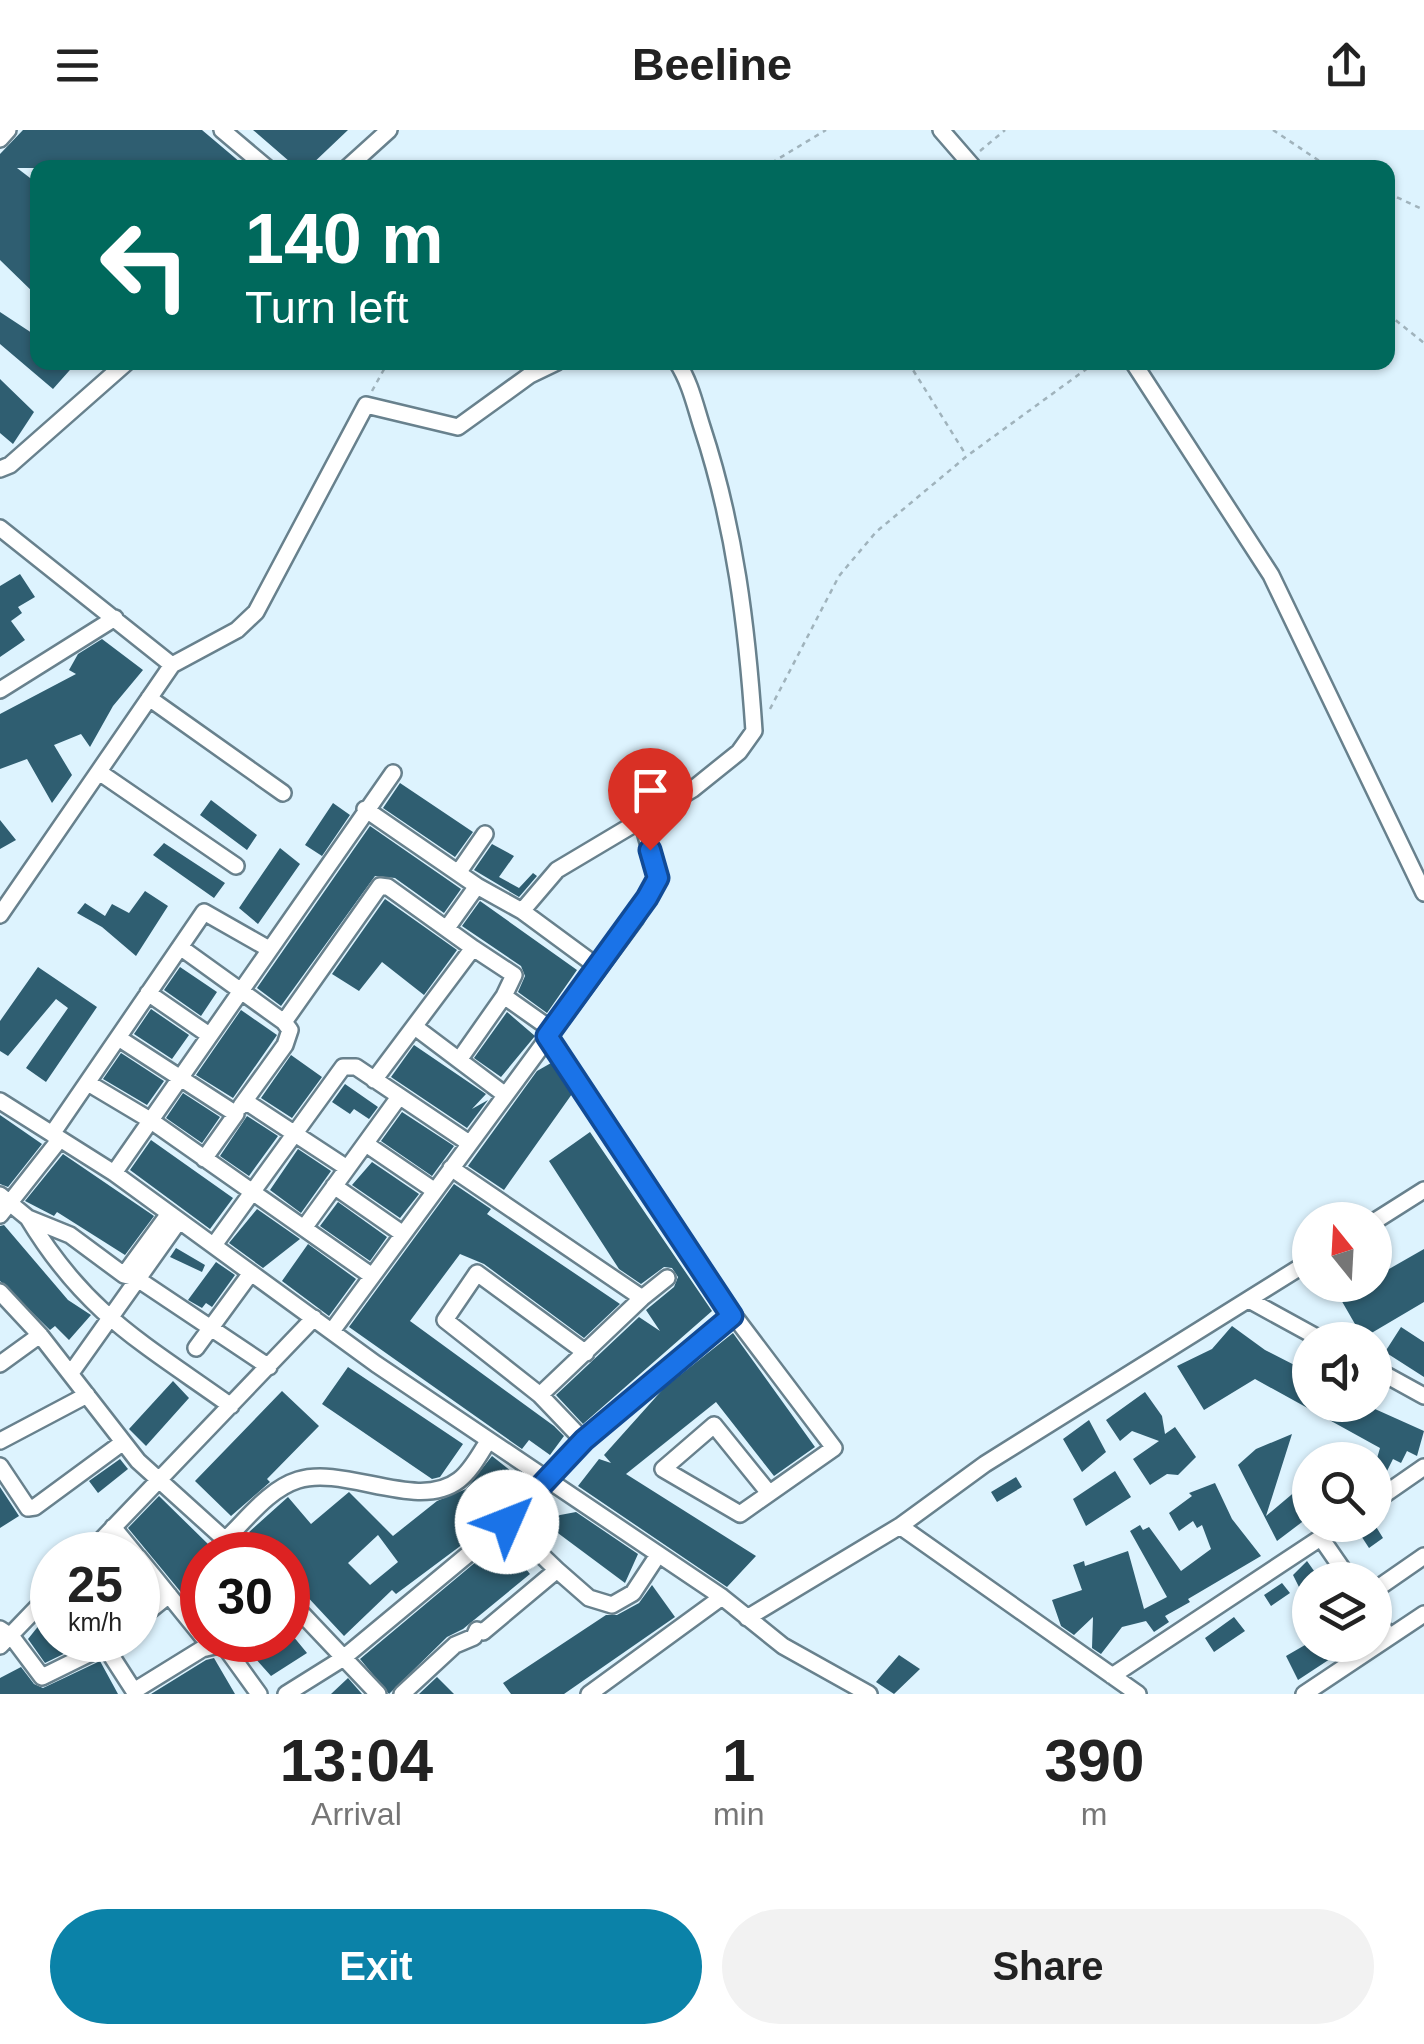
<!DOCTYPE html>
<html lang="en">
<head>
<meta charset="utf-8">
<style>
  body { margin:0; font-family:Arial,sans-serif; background:#f2f2f2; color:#222; height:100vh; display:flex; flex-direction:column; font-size:38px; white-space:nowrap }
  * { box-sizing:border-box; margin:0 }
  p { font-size:32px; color:#767676 }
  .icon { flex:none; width:55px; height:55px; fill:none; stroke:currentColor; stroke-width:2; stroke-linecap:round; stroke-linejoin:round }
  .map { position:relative; height:1564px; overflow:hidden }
  .side { display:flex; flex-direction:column; background:#fff; flex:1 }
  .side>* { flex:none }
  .top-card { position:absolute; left:30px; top:30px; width:1365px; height:210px; border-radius:20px; box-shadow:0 2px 8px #0004; background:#00695c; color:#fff; overflow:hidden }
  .needle { width:65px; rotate:342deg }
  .tools { position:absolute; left:1292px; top:1072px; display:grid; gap:20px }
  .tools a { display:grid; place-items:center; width:100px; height:100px; border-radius:50%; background:#fff; box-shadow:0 2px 8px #0004; font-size:50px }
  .speed { position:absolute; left:30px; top:1402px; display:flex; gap:20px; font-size:50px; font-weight:700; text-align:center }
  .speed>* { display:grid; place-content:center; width:130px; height:130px; border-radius:50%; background:#fff; box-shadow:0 2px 8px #0004; line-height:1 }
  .speed small { font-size:25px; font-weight:400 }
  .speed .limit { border:15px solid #d22; background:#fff; color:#111 }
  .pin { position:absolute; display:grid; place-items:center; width:85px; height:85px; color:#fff; margin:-102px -42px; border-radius:50% 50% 50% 0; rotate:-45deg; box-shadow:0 0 10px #0007 }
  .pin .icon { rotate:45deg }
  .me { position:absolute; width:110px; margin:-55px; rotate:46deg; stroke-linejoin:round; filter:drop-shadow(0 0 8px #0008) }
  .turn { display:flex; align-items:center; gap:35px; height:210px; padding:0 50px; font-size:45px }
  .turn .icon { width:130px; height:130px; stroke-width:2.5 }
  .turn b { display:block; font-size:70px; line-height:85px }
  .eta { display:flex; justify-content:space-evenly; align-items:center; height:170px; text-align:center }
  .eta b { font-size:60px; font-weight:700; line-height:70px }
  .cta { display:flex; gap:20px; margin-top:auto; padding:20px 50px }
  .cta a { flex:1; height:115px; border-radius:60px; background:#0b82a8; color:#fff; font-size:40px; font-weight:700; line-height:115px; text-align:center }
  .cta a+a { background:#f2f2f2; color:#222 }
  header { display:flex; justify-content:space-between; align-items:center; height:130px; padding:0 50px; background:#fff; font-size:45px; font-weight:700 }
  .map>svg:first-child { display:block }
</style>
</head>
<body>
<header><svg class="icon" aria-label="menu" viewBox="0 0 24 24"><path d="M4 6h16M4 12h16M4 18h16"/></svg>Beeline<svg class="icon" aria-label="share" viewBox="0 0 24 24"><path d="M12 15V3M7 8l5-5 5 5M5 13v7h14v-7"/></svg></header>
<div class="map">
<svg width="1424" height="1564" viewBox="0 0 1424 1564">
  <rect width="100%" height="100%" fill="#ddf3fe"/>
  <path fill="#2f5e71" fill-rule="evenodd" d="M23,0h179l45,38h-230l21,16v113l-38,-37v-106z
    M253,0h95l-40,38h-11z
    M0,182l38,25v25h39l-24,27 -53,-45z
    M0,249l34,33 -21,32 -13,-11z
    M20,444l15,23 -17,10 4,6 -11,8 14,19 -25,17v-71z
    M102,509l41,31 -30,36 -23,41 -9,-13 -27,11 18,30 -20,28 -25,-44 -27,10v-55l76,-40 -7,-4 9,-16z
    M400,653l73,49 -18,25 -72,-49z
    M211,670l46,35 -10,15 -47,-35z
    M333,673l17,12 -28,41 -17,-11z
    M0,690l16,20 -16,9z
    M370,696l91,63 -17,24 -49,-35 -20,-2 -94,130 -24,-18z
    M164,713l61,40 -11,15 -61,-43z
    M492,714l22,12 -15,21 20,11 14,-15 4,3 -18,21 -45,-27z
    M280,718l20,16 -42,60 -19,-16z
    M145,761l23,15 -32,50 -34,-29 -25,-14 8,-10 20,13 7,-12 17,9z
    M385,769l72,51 -33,45 -42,-33 -23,29 -27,-17z
    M480,771l97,69 -30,43 -29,-21 7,-16 -4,-10 -59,-40z
    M38,837l59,40 -51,75 -20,-14 42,-60 -12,-9 -48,57 -8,-5v-30z
    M180,837l37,25 -16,24 -37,-26z
    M151,879l38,26 -17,24 -38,-25z
    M241,880l36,25 -44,63 -37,-23z
    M507,882l28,24 -34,41 -27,-19z
    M414,915l72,49 -14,15 16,-9 -21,28 -76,-51z
    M121,923l43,28 -17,24 -44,-26z
    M291,925l31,22 -30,41 -31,-20z
    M551,933l21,31 -68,96 -36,-24 69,-95z
    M345,954l33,23 -9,12 -15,-10 -4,5 -18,-12z
    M183,963l37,24 -18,26 -36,-25z
    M402,982l52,34 -22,30 -51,-35z
    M0,985l42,29 -34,43 -8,-3z
    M247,986l31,20 -29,40 -29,-20z
    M590,1002l122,179 -129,113 -27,-29 83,-78 21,14 -14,-21 28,-23 4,-10 -6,-9 -8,-1 -23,17 -22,-15 -70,-108z
    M151,1010l82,58 -23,31 -80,-59z
    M298,1019l33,22 -30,42 -31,-23z
    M63,1024l91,62 -29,39 -68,-43 -3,4 -29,-15z
    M372,1032l47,32 -19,24 -48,-33z
    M454,1054l37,25 -4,5 133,90 -36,34 -100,-74 -24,-10 -50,67 144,105 10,10 -14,19 -21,-15 -7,9 -173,-122z
    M338,1072l49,35 -17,24 -50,-35z
    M257,1079l43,30 -37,29 -34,-25z
    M4,1095l64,75 23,15 -22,25 -14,-14 -5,4 -50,-49v-55z
    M308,1114l48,35 -27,37 -47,-35z
    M176,1118l29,17 -3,7 -32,-15z
    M1424,1119v53l-61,36 -23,-40 22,-13h13v-8z
    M216,1132l19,13 -23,32 -6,-4 -4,5 -14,-8z
    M1232,1196l33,24 45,23v32h56l58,26 -7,25 -10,-5 -6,12 -8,-4 -6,12 -12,-6 5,-17 -125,-69 -51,31 -27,-44 35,-17z
    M1401,1197l23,15v35l-39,-25z
    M733,1203l82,114 -41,29 -58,-74 -90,72 130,82 -29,31 -149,-101 21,-27 12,4 -7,-8 60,-67z
    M348,1237l115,77 -23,33 -8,2 -110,-75z
    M173,1251l16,17 -43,48 -17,-17z
    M282,1261l37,35 -52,53 3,3 -39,34 -36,-35z
    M1145,1262l17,24 3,18 10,-7 21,30 -18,18 -11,-1 -17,11 -17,-26 26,-18 -27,-10 -12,10 -14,-21z
    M1089,1290l17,32 -24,20 -19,-33z
    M1292,1304l-26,82 44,-37v37l-33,25 -39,-76 18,-16z
    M492,1326l24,19 -12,17 7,10 -48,42 -67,50 -4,-4 -48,46 -56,-60v-21h-18l-21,-23 39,-35 23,27 38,-32 44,44 44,-35 29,-12zM378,1405l20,27 -28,23 -22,-22z
    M120,1329l8,10 -30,24 -9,-12z
    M1115,1341l16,26 -45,29 -13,-27z
    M1016,1347l6,10 -25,15 -6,-10z
    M1215,1353l17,36 29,37 -73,43 2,3 -25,14 4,6 -15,10 -8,-11 -24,6 -21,27 -9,-6 1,-31 -19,18 -13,-9 -9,-26 30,-10 -9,-25 11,-4 1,5 43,-15 16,58 23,-12 -37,-66 10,-6 3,5 6,-3 32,44 30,-22 -9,-24 -5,3 -4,-7 -14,10 -10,-18 23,-17 -3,-3z
    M0,1357l19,29 -19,12z
    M159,1366l50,49 -7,7v48l-8,8 -66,-80z
    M576,1382l62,42 -13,29 -86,-64z
    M1354,1395h21l8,13 -14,10z
    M502,1410l28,34 -67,55 -16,8 -58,57 -29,-35z
    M1307,1431l10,14 -18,12 -6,-12z
    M1282,1453l8,10 -19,13 -7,-11z
    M652,1455l23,32 -111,77h-53l-8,-11 103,-68h11l22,-12z
    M52,1479v31l36,2 -43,21 -17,-24z
    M1234,1487l11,14 -31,21 -9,-14z
    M288,1500l19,23 -36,23 -18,-20 -5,3 -14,-19h54z
    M1305,1515h15l10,14 -32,21 -12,-24z
    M899,1525l21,14 -26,25 -18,-12z
    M214,1528l21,36h-84l55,-34z
    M100,1531l18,33h-118v-16l21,-11 13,17 9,4z
    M437,1547l17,17h-35z
    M348,1548l14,16h-31z"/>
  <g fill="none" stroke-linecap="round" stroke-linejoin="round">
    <defs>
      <path id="minor" d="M222,0l45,38
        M941,0l33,38
        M0,9l8,-9
        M347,38l42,-38
        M1133,232l138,213 153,318
        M0,339l10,-4 117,-103
        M0,398l172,137
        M0,560l115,-72
        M149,568l134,95
        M99,642l137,94
        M365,679l112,77
        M458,743l27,-39
        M522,781l35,-41 136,-81 46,-37 15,-21c-7,-104 -19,-204 -52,-304 -7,-22 -12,-45 -25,-65
        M0,785l172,-250 65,-35 19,-18 110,-207 92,22 72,-52 27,-13
        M447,798l30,-42 45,25 76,56
        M180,817l104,75 96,-136 8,1 85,61
        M148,863l61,42
        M415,897l89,67
        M547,906l154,236 133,176 -94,66 -77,-45 51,-44 55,68
        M120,909l116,75 -32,45
        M459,930l45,-64
        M374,950l99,-132 41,27 -10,21 48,34
        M88,953l62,37 222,156
        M0,971l114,72 262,191 346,233 61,49 86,48
        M245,971l102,67
        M241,976l44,-61 5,-15 -6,-8
        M52,1004l152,-222 65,37
        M366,1014l69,47
        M451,1038l191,130 25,-20
        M114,1043l279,-400
        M334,1056l69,48
        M0,1065l28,23 42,17 54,40 12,3 133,89
        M0,1085l60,-76
        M28,1088c58,96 115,125 203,188
        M1375,1091l49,-31
        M304,1098l95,-131
        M214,1115l129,-178h13l113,76
        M124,1145l44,-60
        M0,1162l40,43 98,126 104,94
        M1249,1170l73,40
        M332,1201l304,-413 22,-40 -16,-57
        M196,1218l55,-75
        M0,1234l40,-29
        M1375,1239l49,27
        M71,1243l108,-152
        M540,1265l-95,-75 32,-47 109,80
        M0,1311l87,-46
        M584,1311l-44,-46 102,-97
        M0,1336l28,42 7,-1 87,-64
        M1375,1371l49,-34
        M113,1397l23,28
        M1321,1408l29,42
        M226,1409c21,-20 43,-50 72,-59 47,-15 120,32 161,0 12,-9 20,-25 28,-37
        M87,1425l227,-237
        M138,1427l64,79
        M557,1440l32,28 23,7 21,-12 25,-38
        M1375,1460l49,-34
        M288,1469l90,95
        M1375,1486l14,21
        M747,1488l153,-92
        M138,1490l31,-25
        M0,1499l12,8 30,40 63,-31 29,45 68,-42 21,-5 36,50
        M0,1516l52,-54
        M1112,1546l228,-151
        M286,1564l56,-35 165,-137 77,-81 148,-125
        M402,1564l53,-49 19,-8 3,-7 6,2 74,-62 -50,-48
        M589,1564l133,-97
        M1138,1564l-238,-168 85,-62 325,-203
        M1304,1564l120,-80"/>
    </defs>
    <use href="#minor" stroke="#68818d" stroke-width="20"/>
    <path stroke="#a0b3bc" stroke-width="2.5" stroke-dasharray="5 5" stroke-linecap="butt" d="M1273,0l57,38
      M980,21l25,-21
      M763,38l63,-38
      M1388,63l36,17
      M1388,184l36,29
      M908,232l58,93
      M372,261l16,-29
      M770,579l69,-133 37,-44 91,-76 129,-94"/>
    <use href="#minor" stroke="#fff" stroke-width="15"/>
  </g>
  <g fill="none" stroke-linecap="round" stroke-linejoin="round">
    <defs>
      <path id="route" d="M507,1392l77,-82 148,-124 -185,-280 100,-138 11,-20 -8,-28"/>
    </defs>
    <use href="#route" stroke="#114b97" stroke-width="25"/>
    <use href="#route" stroke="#1a73e8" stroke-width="18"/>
  </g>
</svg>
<div class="tools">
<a><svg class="needle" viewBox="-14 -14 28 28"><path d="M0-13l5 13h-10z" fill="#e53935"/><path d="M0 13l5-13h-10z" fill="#767676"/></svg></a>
<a><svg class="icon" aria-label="sound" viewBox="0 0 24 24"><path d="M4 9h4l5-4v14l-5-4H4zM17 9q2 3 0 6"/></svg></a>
<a><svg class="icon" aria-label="search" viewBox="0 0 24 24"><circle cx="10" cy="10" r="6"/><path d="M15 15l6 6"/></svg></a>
<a><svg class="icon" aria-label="layers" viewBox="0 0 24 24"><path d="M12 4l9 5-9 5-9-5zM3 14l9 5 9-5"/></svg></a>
</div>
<div class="speed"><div>25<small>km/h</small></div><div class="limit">30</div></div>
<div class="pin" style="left:650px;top:720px;background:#d93025"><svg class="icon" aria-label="arrive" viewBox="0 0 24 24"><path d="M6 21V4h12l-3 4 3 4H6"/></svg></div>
<svg class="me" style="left:507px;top:1392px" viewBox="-20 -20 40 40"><circle r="19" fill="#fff"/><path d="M0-13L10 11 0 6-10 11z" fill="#1a73e8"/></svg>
<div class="top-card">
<div class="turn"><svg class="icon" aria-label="left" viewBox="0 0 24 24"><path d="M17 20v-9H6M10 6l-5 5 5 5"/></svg><div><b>140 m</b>Turn left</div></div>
</div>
</div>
<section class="side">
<div class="eta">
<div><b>13:04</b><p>Arrival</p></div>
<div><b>1</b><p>min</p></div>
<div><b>390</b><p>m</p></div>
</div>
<div class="cta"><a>Exit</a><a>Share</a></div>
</section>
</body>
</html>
